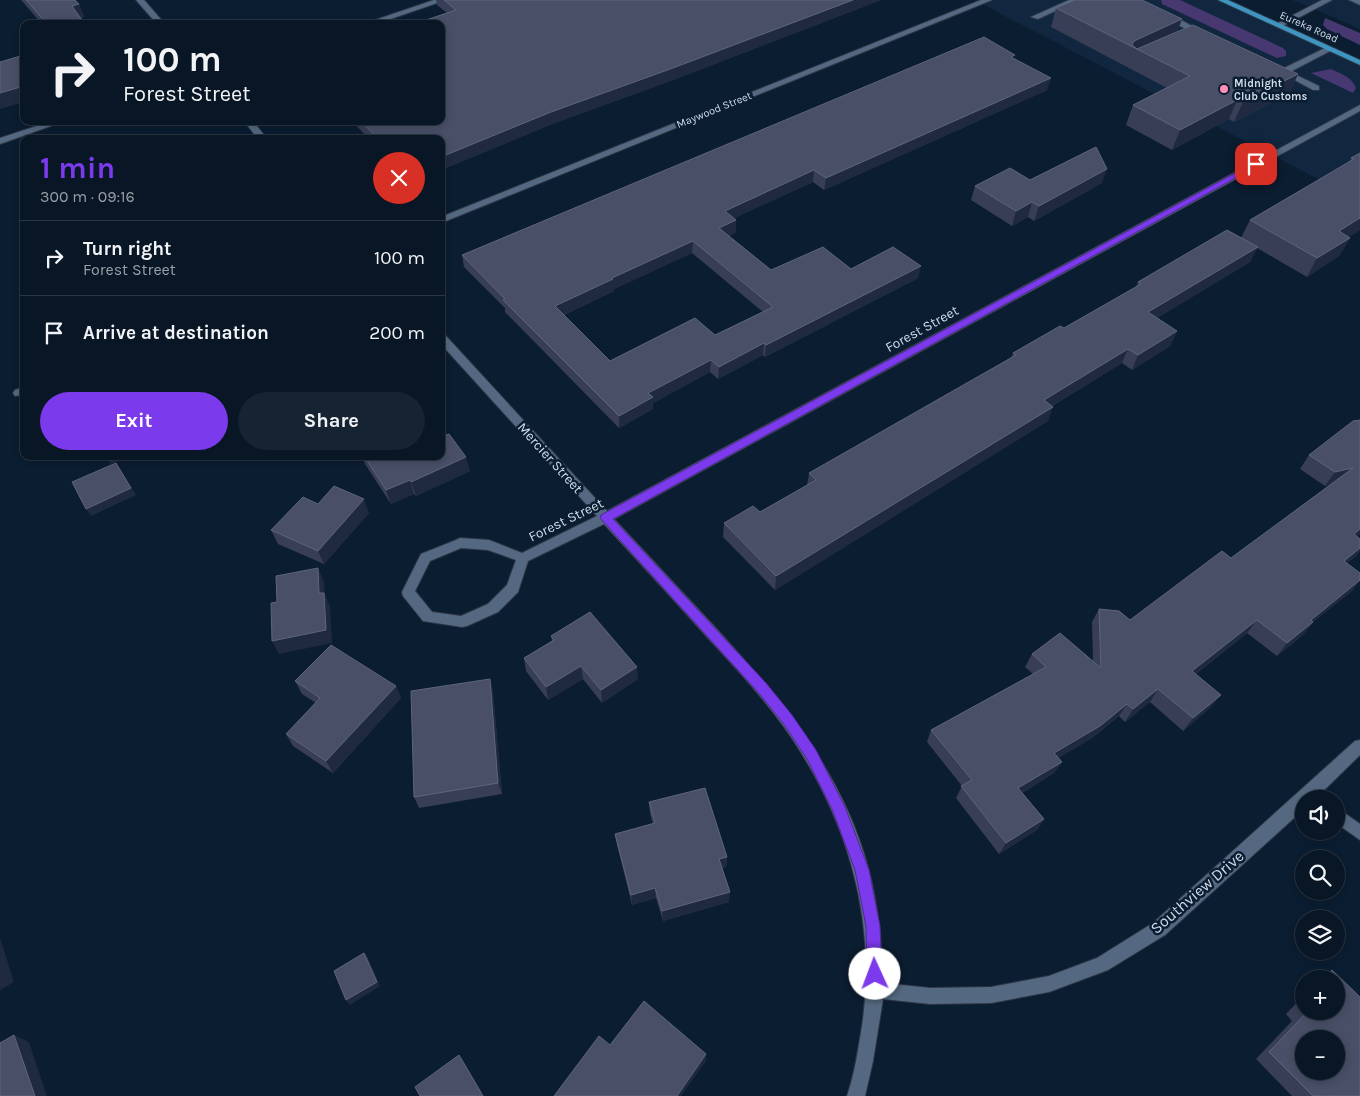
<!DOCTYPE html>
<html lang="en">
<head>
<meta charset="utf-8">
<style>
  body { margin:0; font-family:Karla,sans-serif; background:#162332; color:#f1f3f6; height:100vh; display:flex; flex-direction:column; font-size:19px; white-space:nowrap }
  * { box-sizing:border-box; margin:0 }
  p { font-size:16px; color:#989fa7 }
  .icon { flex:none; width:28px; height:28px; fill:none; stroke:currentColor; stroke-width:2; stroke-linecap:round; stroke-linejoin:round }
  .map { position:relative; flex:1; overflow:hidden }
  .side { position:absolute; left:20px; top:135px; width:425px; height:325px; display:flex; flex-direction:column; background:#081625; border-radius:10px; box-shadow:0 2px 8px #0003,0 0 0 1px #293542 }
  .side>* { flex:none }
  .top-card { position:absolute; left:20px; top:20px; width:425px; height:105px; border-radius:10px; box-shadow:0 2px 8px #0003,0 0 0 1px #293542; background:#081625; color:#f1f3f6; overflow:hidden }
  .fabs { position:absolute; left:1295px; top:790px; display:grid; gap:10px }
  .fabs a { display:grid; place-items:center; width:50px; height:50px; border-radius:50%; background:#081625; box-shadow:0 2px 8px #0003,0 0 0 1px #293542; font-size:25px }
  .pin { position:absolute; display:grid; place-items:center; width:42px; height:42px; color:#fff; margin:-21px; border-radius:10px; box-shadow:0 2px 8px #0006 }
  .me { position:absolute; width:55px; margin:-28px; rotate:358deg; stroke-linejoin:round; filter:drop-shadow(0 0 4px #0008) }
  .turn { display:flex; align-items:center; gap:18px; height:105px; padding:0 20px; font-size:22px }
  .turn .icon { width:65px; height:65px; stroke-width:2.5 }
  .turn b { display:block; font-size:35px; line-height:42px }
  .round { display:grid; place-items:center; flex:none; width:52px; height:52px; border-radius:26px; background:#162332 }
  .summary { display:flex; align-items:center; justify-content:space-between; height:85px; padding:0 20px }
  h1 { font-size:30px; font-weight:700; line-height:38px; color:#7c3aed }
  .button { display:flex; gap:10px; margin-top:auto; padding:10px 20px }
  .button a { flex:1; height:58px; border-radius:30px; background:#7c3aed; color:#fff; font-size:20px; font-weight:700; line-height:58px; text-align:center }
  .button a+a { background:#162332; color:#f1f3f6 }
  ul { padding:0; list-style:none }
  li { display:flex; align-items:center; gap:15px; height:75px; padding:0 20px; border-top:1px solid #293542 }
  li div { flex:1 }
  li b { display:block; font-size:19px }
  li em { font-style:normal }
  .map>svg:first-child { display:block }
</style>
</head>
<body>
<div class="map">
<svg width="1360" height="1096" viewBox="0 0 1360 1096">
  <rect width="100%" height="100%" fill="#0b1d31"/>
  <path fill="#10273f" d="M974,0h248l138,63v138z
    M1292,0h68v29l-48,-21z"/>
  <path fill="#473871" d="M1161,0h19l103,48 3,3v5l-9,2 -115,-54z
    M1325,18l35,15v12l-33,-16 -4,-4z
    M1331,69c10,5 21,8 25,19l-3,5 -42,-20z"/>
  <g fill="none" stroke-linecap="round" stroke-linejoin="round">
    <defs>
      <path id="minor" d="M136,0h8l21,24h-8z
        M434,0h12l-70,24h-13z
        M981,0h11l-551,223v-6z
        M1069,0h10l-41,19 -7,-2z
        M1322,0h10l-51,27 -7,-2z
        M1349,0h11v5z
        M1162,13h6l39,21 -7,2 -38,-19z
        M1327,47l7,2 -44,23 29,14v4h-6l-35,-19z
        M1360,105v6l-746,408c33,35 65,70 98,105 67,73 129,145 156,243 10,38 14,76 15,116l47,5 61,-1 58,-11 48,-18 56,-35 202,-182 5,-1v15l-45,44h-11v10l-139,126 -57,35 -59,22 -58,11 -61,1 -47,-5 -10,62 -8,35h-18c8,-23 11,-46 15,-70 16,-109 -16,-213 -80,-302 -22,-30 -48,-58 -74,-86 -34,-38 -69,-76 -104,-114l-76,37 -10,31 -20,20 -31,14 -5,1 -39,-6 -20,-25 -1,-4 19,-38 35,-14 4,-2 29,2 33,13 75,-37 -156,-172v-10l4,1 162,176zM461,548l27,2 28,10 -9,25 -19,19 -27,12 -29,-4 -17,-21 15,-30z
        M52,121h13l-65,23v-6z
        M244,121h9l14,18h-9z
        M24,387v8l-9,1 -2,-3 2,-3z
        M1336,807l24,17v16l-24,-17z"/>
      <path id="major" d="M1218,0h10l132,60v5z"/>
    </defs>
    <use href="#minor" stroke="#2e3646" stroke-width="2"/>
    <use href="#major" stroke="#2e3646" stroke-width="2"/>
    <use href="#minor" fill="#546981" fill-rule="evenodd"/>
    <use href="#major" fill="#3d96c1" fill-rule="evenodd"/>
  </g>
  <path fill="#383e56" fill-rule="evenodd" d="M21,0h54l4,4 5,13 -3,1 4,6h-43z
    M436,0h445l-208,80 -121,44 -111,46v-31l-73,-1 -16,-17h89l6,-108 -10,-8z
    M1056,8l122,23 120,43 -9,20 -55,28 -5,-3 -57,31 -46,-25 7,-20 34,-17 -116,-61z
    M1014,58l33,32 -223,100 -11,-8 -79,36 2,14 -7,4 42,34 80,-1 67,9 -153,79 -2,-2 -45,24 -8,-7 -57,31v6l-34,19 -114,-116v-4l-41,-41 -2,-12zM692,253l71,59 -48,23 -105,26 -46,-46 50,-24v-2z
    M1360,153v77l-11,7 1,1 -11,18 -32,21 -50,-29 -7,14 -93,56 20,13 -7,15 -38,24 -10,-7 -70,43 -4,15 -273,169 -52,-53 1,-14 36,-11 47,-26 2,-13 202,-115 2,-5 51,-25 72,-41 2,-5 103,-44 9,-18 99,-58 2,-4z
    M1030,180l72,3 -68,38 -6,-4 -16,9 -41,-26 4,-14z
    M1360,420v114l-3,2 3,3v12l-5,6 -8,6 6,27 -40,32 -10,13 -26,21 -30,-23 -51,41 15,33 -28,24 -33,-29 -25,20 -6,-6 -27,22 -34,20 4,4 -8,11 -32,20 22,26 -7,11 -38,24 -43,-56 6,-12 -35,-44 4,-12 102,-56 -8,-7 7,-13 61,7 -1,-39 7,-13 31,11 101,-62 100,-73 -6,1 -25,-17 9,-14z
    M362,456h79l29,15 -54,25 -2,-2 -23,10 -26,-40z
    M369,513l-45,51 -46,-20 -7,-14z
    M551,636l87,43 -36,24 -19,-24 -35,21 -22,-29 -2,-13 28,-17z
    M490,679l3,13 9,102 -83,14 -5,-11z
    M295,681l101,5 5,12 -68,75 -40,-27 -7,-12 30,-31 -14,-9z
    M649,802l78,55 -1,10 -4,1 7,34 -66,19 -7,-23 -24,7 -15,-60 -2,-11 38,-10 -3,-10z
    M1332,970l28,27v99h-68l-36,-37 36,-38 -6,-7 18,-19v16h32v-32h-17zM1304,1039h32v32h-32z"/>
  <path fill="#1f2a41" d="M853,0h28l-208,80 -121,44 -111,46v-13l110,-45z
    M79,4l5,13 -7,2 -5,-13z
    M1182,19l-7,19 -31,15 -13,-7 3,-5z
    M1298,74l-9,20 -55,28 9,-20z
    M1051,78l-4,12 -223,100 2,-12z
    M24,86v16l-24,7v-16z
    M1237,100l-8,19 -57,31 8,-20z
    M1107,169l-5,14 -68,38 5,-15z
    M814,170l-1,12 -89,41 1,-12z
    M1032,202l-4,15 -16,9 4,-15z
    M1360,218v12l-32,20 11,-19z
    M736,220v12l-17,8v-12z
    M1350,238l-11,18 -32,21 10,-19z
    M693,241l-1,12 -78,36v2l-57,27 -2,-12 57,-28z
    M1258,247l-8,15 -108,65 6,-15z
    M921,266l-3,12 -153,79 1,-12z
    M1177,331l-7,15 -38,24 6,-15z
    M764,343l-1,12 -45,24 1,-12z
    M1128,349l-6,14 -84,51 6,-14z
    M711,360l-1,12 -57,31v6l-34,19v-12l29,-23z
    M1053,407l-5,14 -273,169 1,-14z
    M107,456h22l-18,8z
    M466,457l4,14 -54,25 -5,-14z
    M116,463l20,32 -45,21 -5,-7z
    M1353,468l-10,14 -18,4 10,-14z
    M410,480l4,14 -23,10 -5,-14z
    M364,499l5,14 -45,51 -6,-13z
    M1360,529v5l-17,14 11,-14z
    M1360,548v3l-5,6 -22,17 11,-13z
    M318,568l6,14 1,13 5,11 2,37 -53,11 -7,-13 47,-48z
    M1360,580v1l-7,9 -40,32 -10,13 -26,21 10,-13 24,-23z
    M1257,620l-10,13 -64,51 9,-13z
    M581,666l2,13 -35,21 -2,-13z
    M637,667l1,12 -36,24 -1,-13z
    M490,679l3,13 9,102 -4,-11z
    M396,686l5,12 -68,75 -7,-12z
    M1158,689l-8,13 -25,20 8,-13z
    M1221,695l-10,12 -28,24 10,-13z
    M1127,704l-8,12 -27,22 -45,27 7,-12z
    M1062,762l-8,11 -43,26 7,-11z
    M1044,819l-7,11 -38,24 7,-11z
    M727,857l-1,10 -8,2 1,-10z
    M655,888l1,10 -24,7 -1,-10z
    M730,892l-1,10 -66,19 -1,-10z
    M0,938l14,44 -14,8z
    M364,953l4,5 12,28 -30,19 -4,-5z
    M14,1035l15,7 18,54h-12z
    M706,1054v7l-25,35h-4z
    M459,1055l5,7 20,34h-1z"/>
  <path fill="#484f66" stroke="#5e657b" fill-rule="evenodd" d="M26,0h49l4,4 -7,2 13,18h-38z
    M444,0h409l-180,68 -122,44 -110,45v-18h-75l9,-3 -14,-15h80v-97h-27l42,-14z
    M1075,0h67l40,19 -48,22 -2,4 5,4 56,-24 105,49 -55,28 -6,-2 -57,30 -47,-25 57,-29 -134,-68z
    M984,37l31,18 -4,2 40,21 -225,100 -12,-8 -89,41 11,9 -17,8 52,42 52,-23 28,22 42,-22 28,19 -155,79 -2,-2 -45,24 -8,-7 -63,33 5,4 -34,19 -116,-116 2,-1 -43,-44zM693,241l80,66 -58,28 -20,-17 -85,43 -55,-55 58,-27 -1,-1z
    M24,55v31l-24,7v-31z
    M1096,147l11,22 -68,37 -7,-4 -16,9 -41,-25 35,-18 20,12z
    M1360,153v65l-21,13 11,7 -33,20 -67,-38 104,-61 -3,-1z
    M1227,230l31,17 -110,65 29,19 -39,24 -10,-6 -84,51 9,7 -277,169 -52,-53 29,-17 7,6 56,-32 -7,-7 207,-118 -3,-2 47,-27 4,2 77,-44 -3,-2z
    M1360,420v109l-6,5 6,5v9l-16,13 16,12v7l-49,40 2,2 -26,21 -30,-23 -65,51 29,24 -28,23 -35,-29 -25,20 -6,-5 -27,22 -46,27 8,9 -44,26 26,31 -38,24 -45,-57 11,-6 -41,-50 115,-63 -14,-13 28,-21 41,35 -2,-59 20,2 11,9 92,-69 9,7 122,-90 -18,4 -26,-17 44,-34z
    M449,434l17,23 -55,25 -1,-2 -24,10 -22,-34h77v-19z
    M116,463l15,25 -45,21 -14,-27z
    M334,486l30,13 -46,52 -47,-21 32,-33 15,7z
    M318,568l1,25h5l2,37 -54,11 -1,-38 6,-1 -1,-26z
    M590,612l47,55 -36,23 -20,-24 -35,21 -22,-29 30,-18 -3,-4z
    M331,645l65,41 -70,75 -40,-27 34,-36 -25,-17z
    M490,679l8,104 -84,14 -3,-106z
    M705,788l22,69 -8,2 11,33 -68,19 -7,-23 -24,7 -16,-61 40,-11 -6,-21z
    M364,953l13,29 -31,18 -12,-29z
    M1332,970l28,27v99h-47l-44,-44 37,-39 -2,-2h32v-32h-12zM1304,1039h32v32h-32z
    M644,1001l62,53 -29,42h-123l45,-60 11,9z
    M1304,1001v10l-5,-5z
    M14,1035l21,61h-35v-53z
    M459,1055l24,41h-63l-5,-9z"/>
  <path fill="#7c3aed" stroke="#51269a" d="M1254,163l7,1 -648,355 153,164 26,32 24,35 29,57 24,63 11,56 2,48 -2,5 -5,2 -6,-2 -2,-5 -1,-48 -11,-56 -23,-61 -25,-50 -24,-36 -26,-32 -157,-173 1,-3z"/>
  <circle fill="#ff8eba" stroke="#0b1d31" stroke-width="2" cx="1224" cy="89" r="5"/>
  <g text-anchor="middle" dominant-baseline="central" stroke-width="5" stroke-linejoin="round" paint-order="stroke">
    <g font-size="11" fill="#d1dcea" stroke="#0b1d31">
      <text transform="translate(1309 27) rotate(24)">Eureka Road</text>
      <text transform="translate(714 110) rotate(-22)">Maywood Street</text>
    </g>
    <g font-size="11" font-weight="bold" fill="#d1dcea" stroke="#0b1d31" text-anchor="start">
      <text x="1234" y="83">Midnight<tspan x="1234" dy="13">Club Customs</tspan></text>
    </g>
    <g font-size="14" fill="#d1dcea" stroke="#0b1d31">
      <text transform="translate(922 329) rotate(-29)">Forest Street</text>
      <text transform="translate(550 458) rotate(48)">Mercier Street</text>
      <text transform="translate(566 520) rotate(-26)">Forest Street</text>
    </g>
    <g font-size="16" fill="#d1dcea" stroke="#0b1d31">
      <text transform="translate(1197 892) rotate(-41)">Southview Drive</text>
    </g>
  </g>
</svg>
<div class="fabs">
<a><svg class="icon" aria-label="sound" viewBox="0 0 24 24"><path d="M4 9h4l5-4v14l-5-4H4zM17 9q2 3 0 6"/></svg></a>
<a><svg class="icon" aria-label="search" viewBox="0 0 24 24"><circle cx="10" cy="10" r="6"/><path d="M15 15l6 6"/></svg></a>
<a><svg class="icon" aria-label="layers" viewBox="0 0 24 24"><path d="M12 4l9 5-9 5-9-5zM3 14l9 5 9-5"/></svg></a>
<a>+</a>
<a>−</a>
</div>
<div class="pin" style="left:1256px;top:164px;background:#d93025"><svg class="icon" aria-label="arrive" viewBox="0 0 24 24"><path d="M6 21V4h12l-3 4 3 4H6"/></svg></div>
<svg class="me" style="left:875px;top:974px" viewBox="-20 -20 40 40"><circle r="19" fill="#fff"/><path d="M0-13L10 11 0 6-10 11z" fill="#7c3aed"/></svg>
<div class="top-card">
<div class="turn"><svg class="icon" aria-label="right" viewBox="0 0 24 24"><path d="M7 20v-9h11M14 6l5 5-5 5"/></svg><div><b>100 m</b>Forest Street</div></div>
</div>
<section class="side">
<div class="summary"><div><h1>1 min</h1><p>300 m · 09:16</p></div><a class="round" style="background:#d93025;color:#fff"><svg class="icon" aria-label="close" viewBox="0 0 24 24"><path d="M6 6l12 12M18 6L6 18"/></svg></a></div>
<ul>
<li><svg class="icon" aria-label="right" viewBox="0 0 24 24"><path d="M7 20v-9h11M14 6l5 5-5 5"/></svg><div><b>Turn right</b><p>Forest Street</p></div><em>100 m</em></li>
<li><svg class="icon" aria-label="arrive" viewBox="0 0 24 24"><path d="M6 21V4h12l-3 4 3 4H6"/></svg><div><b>Arrive at destination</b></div><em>200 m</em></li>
</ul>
<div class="button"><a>Exit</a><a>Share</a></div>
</section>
</div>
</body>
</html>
